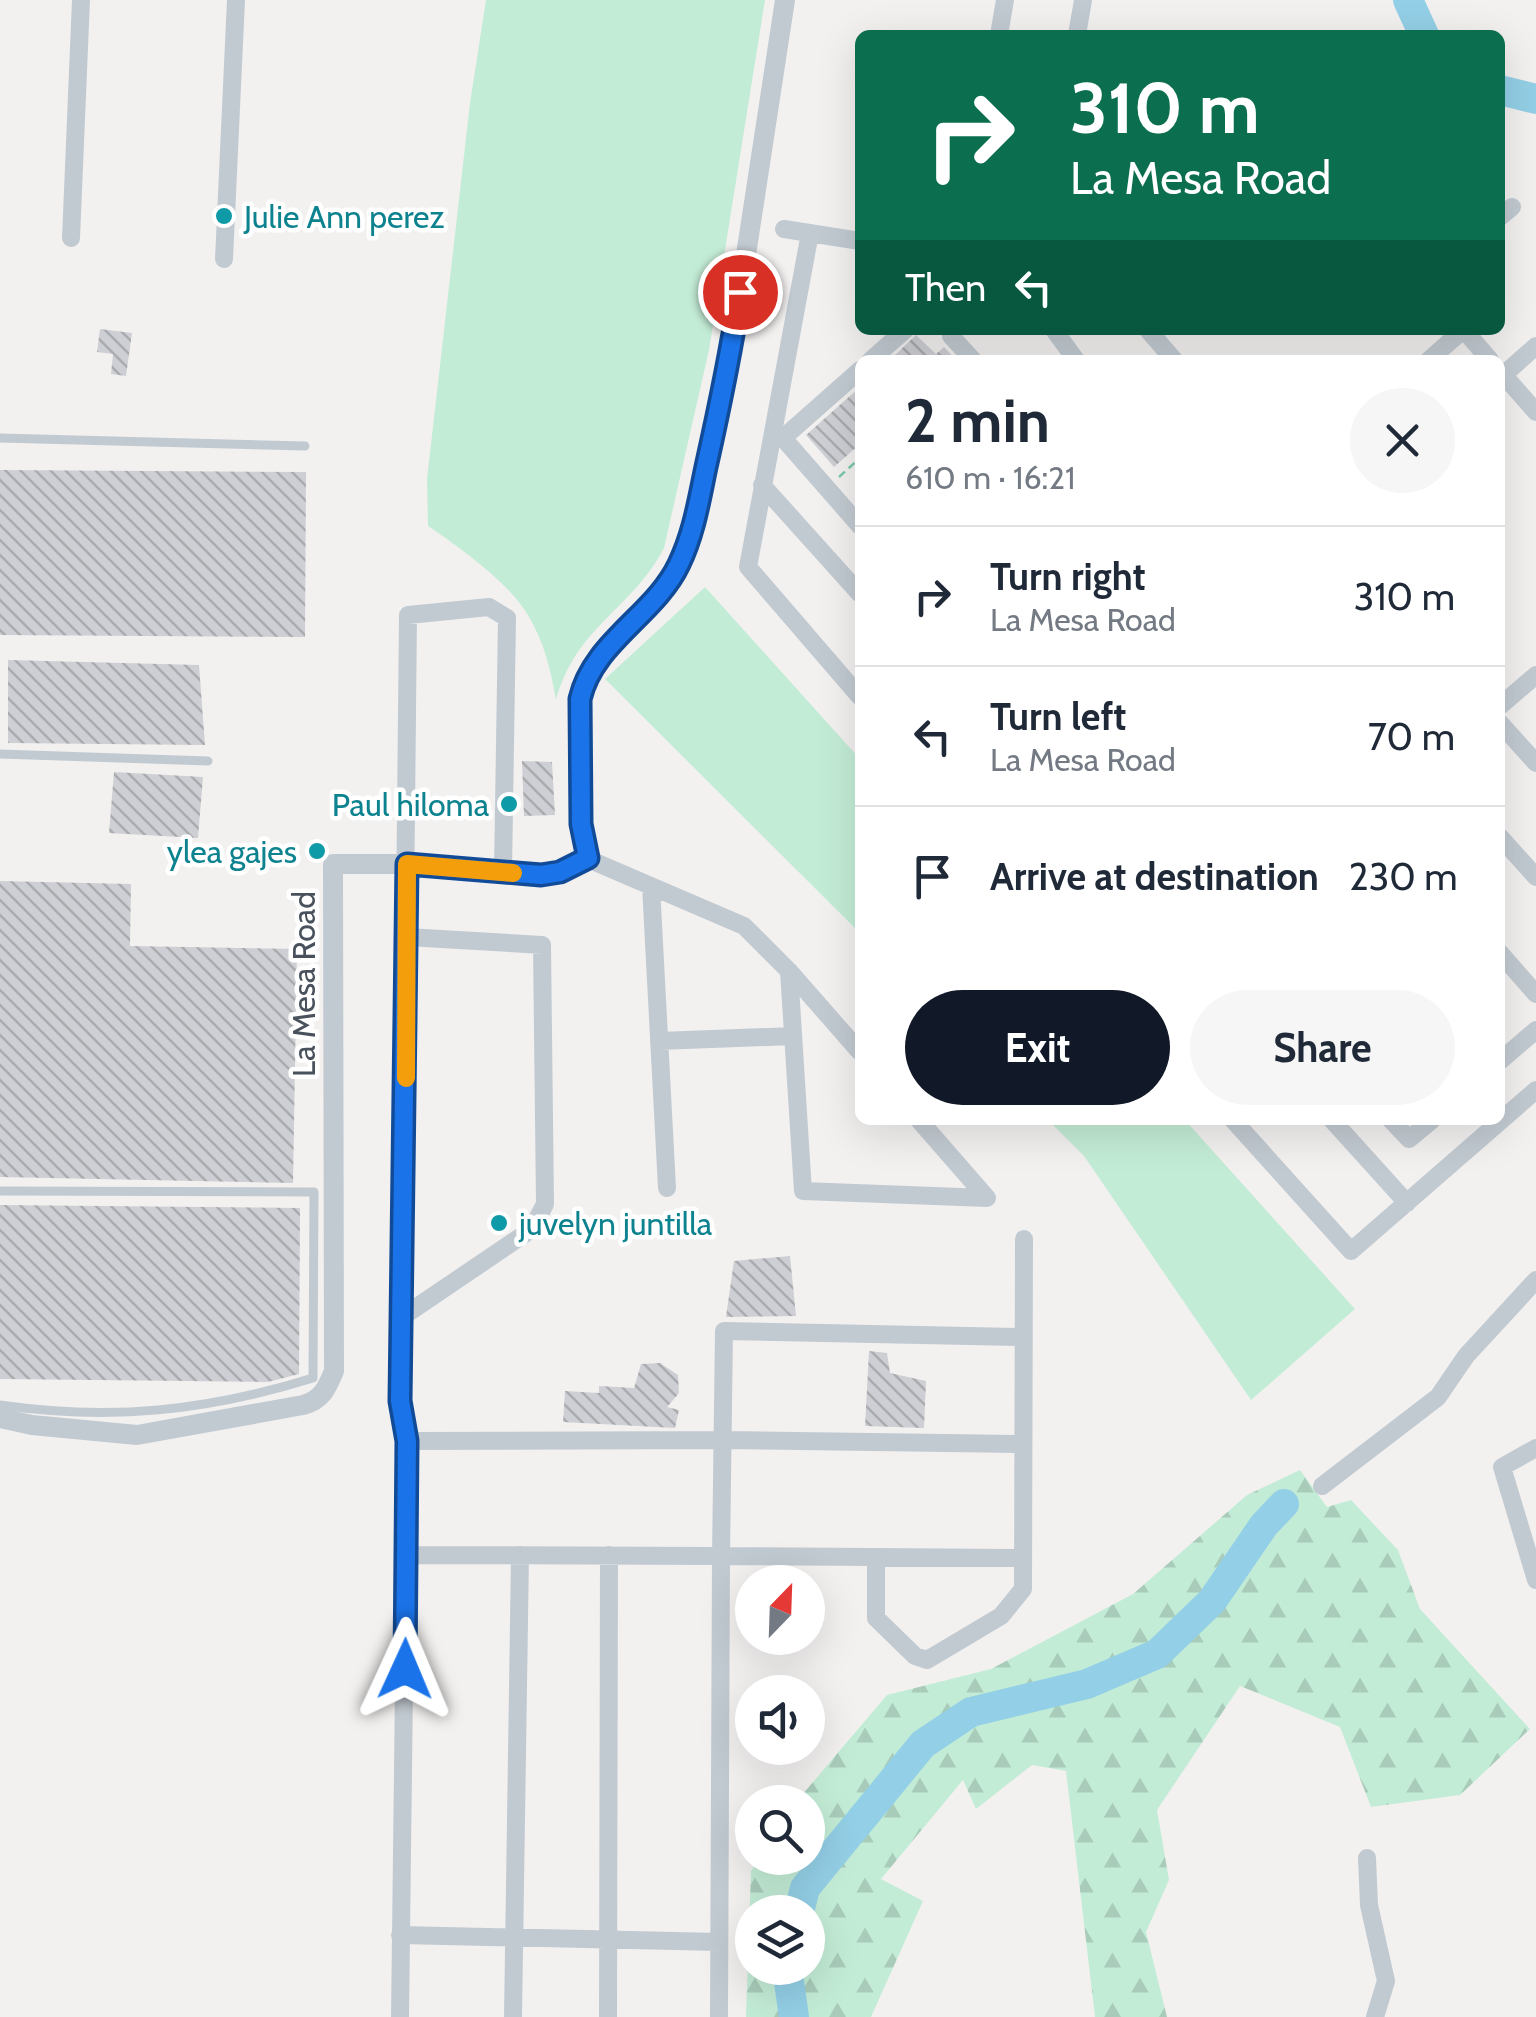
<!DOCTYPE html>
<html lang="en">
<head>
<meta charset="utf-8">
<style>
  body { margin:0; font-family:Cabin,sans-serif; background:#f6f6f7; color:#1f2937; height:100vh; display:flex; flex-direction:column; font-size:38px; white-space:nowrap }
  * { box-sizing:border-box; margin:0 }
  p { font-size:32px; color:#747a83 }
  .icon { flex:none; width:55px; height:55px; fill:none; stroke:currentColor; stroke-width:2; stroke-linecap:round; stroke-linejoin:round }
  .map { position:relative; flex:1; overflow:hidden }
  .sheet { position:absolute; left:855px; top:355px; width:650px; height:770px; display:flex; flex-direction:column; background:#fff; border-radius:15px; box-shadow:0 10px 40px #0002 }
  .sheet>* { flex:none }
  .banner { position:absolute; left:855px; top:30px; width:650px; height:305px; border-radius:15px; box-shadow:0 10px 40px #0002; background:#0b6e4f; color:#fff; overflow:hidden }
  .needle { width:65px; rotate:23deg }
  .tools { position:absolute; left:735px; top:1565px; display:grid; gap:20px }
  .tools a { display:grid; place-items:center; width:90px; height:90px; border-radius:50%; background:#fff; box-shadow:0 10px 40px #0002; font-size:50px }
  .pin { position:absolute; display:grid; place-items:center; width:85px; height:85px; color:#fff; margin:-42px; border:5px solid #fff; border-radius:50%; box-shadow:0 2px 10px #0007 }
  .me { position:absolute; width:110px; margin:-55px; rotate:1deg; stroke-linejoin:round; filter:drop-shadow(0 0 8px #0008) }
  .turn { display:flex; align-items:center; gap:35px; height:210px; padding:0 50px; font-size:45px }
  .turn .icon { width:130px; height:130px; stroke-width:2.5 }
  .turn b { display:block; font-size:70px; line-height:85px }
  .then { display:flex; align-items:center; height:95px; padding:0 50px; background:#0003; gap:20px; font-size:38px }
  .round { display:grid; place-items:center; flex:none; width:105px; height:105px; border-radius:52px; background:#f6f6f7 }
  .summary { display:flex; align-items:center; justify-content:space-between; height:170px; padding:0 50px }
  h1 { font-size:60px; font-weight:800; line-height:75px }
  .primary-button { display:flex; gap:20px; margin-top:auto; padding:20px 50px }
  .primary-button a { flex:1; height:115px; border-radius:60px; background:#111827; color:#fff; font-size:40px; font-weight:800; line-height:115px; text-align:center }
  .primary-button a+a { background:#f6f6f7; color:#1f2937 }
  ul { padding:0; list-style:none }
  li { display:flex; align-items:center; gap:30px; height:140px; padding:0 50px; border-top:2px solid #e0e1e3 }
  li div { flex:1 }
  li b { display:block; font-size:38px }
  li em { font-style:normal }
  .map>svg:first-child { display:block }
</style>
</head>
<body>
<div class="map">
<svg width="1536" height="2017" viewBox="0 0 1536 2017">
  <defs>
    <pattern id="forest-firs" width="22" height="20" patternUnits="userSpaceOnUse" patternTransform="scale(2.5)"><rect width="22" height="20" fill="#c3ecd6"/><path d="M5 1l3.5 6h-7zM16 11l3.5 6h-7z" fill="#a9ccba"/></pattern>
    <pattern id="building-back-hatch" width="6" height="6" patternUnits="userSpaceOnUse" patternTransform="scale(2.5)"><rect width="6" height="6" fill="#cecfd4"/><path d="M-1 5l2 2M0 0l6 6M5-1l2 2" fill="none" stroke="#a9abaf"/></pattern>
  </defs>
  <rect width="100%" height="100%" fill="#f3f1f0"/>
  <path fill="#c3ecd6" d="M486,0h279l-56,350 -45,198c-32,62 -87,77 -108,152 -5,-29 -12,-58 -27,-83 -18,-33 -70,-70 -101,-91l-1,-47 43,-376z
    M705,587l155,172v174l-255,-254z
    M1048,1120h137l170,189 -104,91 -167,-244z"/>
  <path fill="url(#forest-firs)" fill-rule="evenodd" d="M1300,1470l27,37 24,-7 47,50 22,59 110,120 -70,66 -89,12 -31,-80 -100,-41 -83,124 12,70 -23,52 21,85h-72l-29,-246 -34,-6 -56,44 -13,-29 -82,99 42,22 -52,116h-125l5,-146 9,-13h48v-56h-12l91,-107 104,-26 142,-75 114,-99zM752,1912h56v56h-56z"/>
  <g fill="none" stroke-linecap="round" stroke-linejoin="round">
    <path stroke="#93cfe6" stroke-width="30" d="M1408,0l16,35
      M1500,90l36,9
      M799,1912l6,-24 118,-144 48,-32 116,-28 70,-30 55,-53 52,-76 20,-21
      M787,1968l7,49"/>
  </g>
  <path fill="url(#building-back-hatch)" d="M100,329l32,4 -6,43 -15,-2 2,-20 -16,-2z
    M916,335l20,19 8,-7 12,13h-66z
    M860,387v57l-26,23 -28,-32z
    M0,470l306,2 -1,165 -305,-2z
    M8,660l191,5 6,80 -197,-2z
    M522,761l30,1 3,53 -31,1z
    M114,772l89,5 -5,61 -89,-5z
    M0,881l131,3 -1,62 167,3 -4,234 -293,-6z
    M0,1205l300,3 -1,166 -31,8 -268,-3z
    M790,1256l6,60 -70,1 8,-56z
    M869,1351l18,2 3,20 36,8 -2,47 -59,-2z
    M660,1363l18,12 1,18 -12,14 12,3 -4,18 -112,-6 2,-31 34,2v-7l35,2 7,-24z"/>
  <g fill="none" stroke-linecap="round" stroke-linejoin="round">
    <path stroke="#7dc8a9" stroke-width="2.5" stroke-dasharray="8 5" stroke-linecap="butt" d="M839,477l21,-19"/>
    <path stroke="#c2cad1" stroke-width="9" d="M0,438l305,8
      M0,754l208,7
      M0,1191l314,1 -1,186c-106,33 -202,43 -313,27"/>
    <path stroke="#c2cad1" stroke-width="18" d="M999,35l6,-35
      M1077,35l6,-35
      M1500,217l12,-10
      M784,229l76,12
      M810,233l-62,334 112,130
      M71,238l10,-238
      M224,259l12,-259
      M951,330v6l22,24
      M1054,330l22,30
      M1148,330l26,30
      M1464,330l26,30
      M871,360l34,-30
      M1429,360l34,-30
      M860,370l-77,68 77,88
      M1500,371l36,41
      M1500,378l36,-32
      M762,485l98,109
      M1500,706l36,-31
      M1500,723l36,40
      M1500,837l36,40
      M588,859l156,67 45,45 71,81
      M651,886l16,302
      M1500,953l36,41
      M789,971l14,220 184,7 -68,-78
      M659,1041l134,-5
      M1500,1061l36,-31
      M1233,1120l118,131 185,-161
      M1332,1120l75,83
      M1391,1120l18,19 23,-19
      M402,1317l130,-88 13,-25 -3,-259 -135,-8
      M1023,1337l-299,-6 -3,225 302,2
      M407,1441l315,-1 301,4
      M1536,1448l-34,19 34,113
      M1322,1486l116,-89 28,-41 70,-76
      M407,1555l314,1 -2,461
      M876,1557v61l39,38 12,4 74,-44 22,-27 1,-350
      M1367,1858l2,47 17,76 -11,36
      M400,1935l319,7
      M400,2017l7,-576 -7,-40 8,-786 81,-8 18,11 -4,254
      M513,2017l7,-462
      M608,2017l1,-462"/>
    <path stroke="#c2cad1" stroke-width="20" d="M0,1418l32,7 105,10 166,-30c19,-5 24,-17 31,-34l-1,-507h74l134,11 19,-3 28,-13 -7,-35 -1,-125 5,-20 16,-24 65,-68 26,-57 37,-164 56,-366"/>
  </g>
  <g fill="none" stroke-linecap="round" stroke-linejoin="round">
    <defs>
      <path id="route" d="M405,1669l2,-228 -7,-40 7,-537 134,11 19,-3 28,-14 -7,-34 -1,-125c13,-57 75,-84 99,-135 15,-31 20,-64 27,-97 13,-58 25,-116 34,-175"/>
    </defs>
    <use href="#route" stroke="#114b97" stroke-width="25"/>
    <use href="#route" stroke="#1a73e8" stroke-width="18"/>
    <path stroke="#f59e0b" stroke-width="18" d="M406,1078l1,-214 106,9"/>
  </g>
  <g fill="#0f9aa8" stroke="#fff" stroke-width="4">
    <circle cx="224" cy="216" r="10"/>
    <circle cx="509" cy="804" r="10"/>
    <circle cx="317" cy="851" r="10"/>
    <circle cx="499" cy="1223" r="10"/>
  </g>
  <g text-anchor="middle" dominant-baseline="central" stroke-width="9" stroke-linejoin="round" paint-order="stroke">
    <g font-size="32" fill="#0d838f" stroke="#fff" text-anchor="start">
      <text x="244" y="216">Julie Ann perez</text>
      <text x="489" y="804" text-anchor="end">Paul hiloma</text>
      <text x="297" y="851" text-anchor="end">ylea gajes</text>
      <text x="519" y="1223">juvelyn juntilla</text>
    </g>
    <g font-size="32" fill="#49525c" stroke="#fff">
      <text transform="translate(303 984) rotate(-90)">La Mesa Road</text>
    </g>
  </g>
</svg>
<div class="tools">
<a><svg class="needle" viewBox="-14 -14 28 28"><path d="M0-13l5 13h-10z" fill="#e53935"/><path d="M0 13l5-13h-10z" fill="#747a83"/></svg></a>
<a><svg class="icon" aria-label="sound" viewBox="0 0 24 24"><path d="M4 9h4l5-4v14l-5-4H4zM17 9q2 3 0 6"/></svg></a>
<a><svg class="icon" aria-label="search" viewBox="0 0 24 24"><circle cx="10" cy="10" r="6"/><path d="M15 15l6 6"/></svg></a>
<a><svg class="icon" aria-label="layers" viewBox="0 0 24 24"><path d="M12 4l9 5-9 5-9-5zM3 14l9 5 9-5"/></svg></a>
</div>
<div class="pin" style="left:740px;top:292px;background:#d93025"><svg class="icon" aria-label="arrive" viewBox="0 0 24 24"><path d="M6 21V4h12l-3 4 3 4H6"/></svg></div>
<svg class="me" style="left:405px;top:1669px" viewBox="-20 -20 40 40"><path d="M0-17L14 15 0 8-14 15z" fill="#1a73e8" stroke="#fff" stroke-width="4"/></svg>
<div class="banner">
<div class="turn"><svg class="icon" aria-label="right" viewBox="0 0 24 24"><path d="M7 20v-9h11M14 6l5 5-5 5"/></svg><div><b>310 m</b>La Mesa Road</div></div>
<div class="then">Then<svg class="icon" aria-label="left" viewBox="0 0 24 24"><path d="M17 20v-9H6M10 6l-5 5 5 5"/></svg></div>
</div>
<section class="sheet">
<div class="summary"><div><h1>2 min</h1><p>610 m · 16:21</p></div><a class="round"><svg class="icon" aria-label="close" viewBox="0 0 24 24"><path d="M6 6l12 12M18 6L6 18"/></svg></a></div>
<ul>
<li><svg class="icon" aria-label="right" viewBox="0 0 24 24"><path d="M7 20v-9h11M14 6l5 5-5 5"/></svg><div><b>Turn right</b><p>La Mesa Road</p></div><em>310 m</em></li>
<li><svg class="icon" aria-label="left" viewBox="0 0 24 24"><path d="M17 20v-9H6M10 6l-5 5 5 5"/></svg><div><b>Turn left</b><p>La Mesa Road</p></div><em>70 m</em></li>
<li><svg class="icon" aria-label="arrive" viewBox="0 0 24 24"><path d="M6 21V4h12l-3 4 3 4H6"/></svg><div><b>Arrive at destination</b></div><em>230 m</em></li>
</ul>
<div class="primary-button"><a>Exit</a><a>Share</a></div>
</section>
</div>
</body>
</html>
